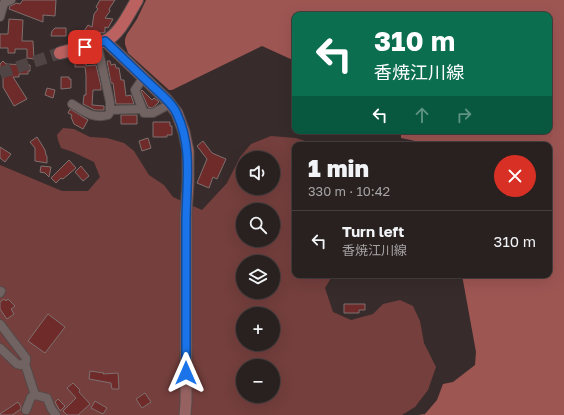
<!DOCTYPE html>
<html lang="en">
<head>
<meta charset="utf-8">
<style>
  body { margin:0; font-family:"Golos Text","Noto Sans JP",sans-serif; background:#352e2d; color:#f1f3f6; height:100vh; display:flex; flex-direction:column; font-size:15px; white-space:nowrap }
  * { box-sizing:border-box; margin:0 }
  p { font-size:13px; color:#a5a3a5 }
  .icon { flex:none; width:22px; height:22px; fill:none; stroke:currentColor; stroke-width:2; stroke-linecap:round; stroke-linejoin:round }
  .map { position:relative; flex:1; overflow:hidden }
  .panel { position:absolute; left:292px; top:142px; width:260px; height:136px; display:flex; flex-direction:column; background:#292120; border-radius:8px; box-shadow:0 4px 16px #0002,0 0 0 1px #453e3e }
  .panel>* { flex:none }
  .banner { position:absolute; left:292px; top:12px; width:260px; height:122px; border-radius:8px; box-shadow:0 4px 16px #0002,0 0 0 1px #453e3e; background:#0b6e4f; color:#fff; overflow:hidden }
  .fabs { position:absolute; left:236px; top:151px; display:grid; gap:8px }
  .fabs a { display:grid; place-items:center; width:44px; height:44px; border-radius:50%; background:#292120; box-shadow:0 4px 16px #0002,0 0 0 1px #453e3e; font-size:20px }
  .pin { position:absolute; display:grid; place-items:center; width:34px; height:34px; color:#fff; margin:-17px; border-radius:8px; box-shadow:0 2px 6px #0006 }
  .me { position:absolute; width:44px; margin:-22px; rotate:0deg; stroke-linejoin:round; filter:drop-shadow(0 0 3px #0008) }
  .turn { display:flex; align-items:center; gap:14px; height:84px; padding:0 16px; font-size:18px }
  .turn .icon { width:52px; height:52px; stroke-width:2.5 }
  .turn b { display:block; font-size:28px; line-height:34px }
  .lanes { display:flex; align-items:center; height:38px; padding:0 16px; background:#0003; justify-content:center; gap:20px; direction:ltr }
  .lanes .off { opacity:.35 }
  .round { display:grid; place-items:center; flex:none; width:42px; height:42px; border-radius:21px; background:#352e2d }
  .head { display:flex; align-items:center; justify-content:space-between; height:68px; padding:0 16px }
  h1 { font-size:24px; font-weight:800; line-height:30px }
  ul { padding:0; list-style:none }
  li { display:flex; align-items:center; gap:12px; height:60px; padding:0 16px; border-top:1px solid #453e3e }
  li div { flex:1 }
  li b { display:block; font-size:15px }
  li em { font-style:normal }
  .map>svg:first-child { display:block }
</style>
</head>
<body>
<div class="map">
<svg width="564" height="415" viewBox="0 0 564 415">
  <rect width="100%" height="100%" fill="#372c2b"/>
  <path fill="#743f3d" fill-rule="evenodd" d="M63,128l11,1 16,8 17,1 17,5 10,8 15,24 15,10 9,12 29,13 25,-27 13,-26 11,-13 20,-8 25,2 21,7h-22v130h38l-8,13 8,24 18,8 22,-6 10,-10 17,-4 13,6 7,15 4,22 12,24 -8,23 -13,17 -13,8h-402v-250l62,26h26l12,-14 -6,-15 -21,-10 -12,-4 -3,-8 -1,-5zM243,158h30v30h-30zM243,210h30v30h-30zM243,262h30v30h-30zM243,314h30v30h-30zM243,366h30v30h-30z"/>
  <path fill="#9e5653" d="M146,0h418v415h-146l7,-1 12,-14 6,-16 10,-2 22,-17 1,-13 -14,-77h87v-130h-128l-1,-3 -19,-4v-7h148v-116h-254v46l-33,-15 -90,44h-3l-41,-37 -3,-9v-5l2,-5 10,-15z"/>
  <path fill="#6e2b2a" stroke="#7e706f" d="M23,0h33l-1,16 -12,-1v7l-34,-13 1,-3 5,-2 1,-1 4,1z
    M100,0h15l-6,9 1,2 -5,7 8,1 -5,9 -3,-1v5l-2,1 -10,-1 -4,6h-2l-5,-4 6,-9 4,2 2,-13 4,-5 -2,-2z
    M9,19l14,1 -1,21h11l1,18 -7,-1v-9h-12v4h-7v-5h-8v-14h8z
    M55,28h11v8h-15l1,-5z
    M82,55h2v3h2v8l10,-1 5,21v4h-8l-1,15 12,1v4h-9l-12,-6 1,-9h2v-20l-1,-8h-10v-10z
    M3,61l3,3 24,1v6h-2v3h-9v3h-6l14,22 -13,7 -11,-19v-16l-3,3v-10z
    M107,61h3l1,4 4,-1 1,4h3l2,12h3l2,16 5,-1 3,9h-18l-3,-21h-2z
    M61,77h8v2h2v9l-10,1z
    M47,88l8,2 -2,8 -8,-3z
    M142,90l10,10 2,-2 5,4 -3,3 -4,3 -4,-1 -7,-16z
    M70,109l18,11 -5,9 -9,-5 -3,-7 1,-2 -4,-2z
    M121,115h16v9h-16z
    M153,122h17v4h2v9h-5v2h-14z
    M37,137l8,13 1,5 1,1v7l-12,-2v-13l-5,-6z
    M148,138l3,10 -9,3 -3,-10z
    M203,141l9,12 14,6 -9,20 -4,-2 -4,11 -12,-5 10,-24 -10,-13z
    M0,147l11,7 -6,8 -5,-4z
    M69,160l7,8 -13,11 -2,-1 -5,5 -5,-5z
    M41,166l10,1 -2,10 -4,-4 -5,-1z
    M81,166l8,10 -6,5 -8,-9z
    M4,299l2,2 2,-2 7,7 -4,3 3,5 -7,5 -7,-10v-7z
    M344,304h21v6h-6v3h-15z
    M48,314l17,13 -20,26 -17,-12z
    M90,371l14,2 -1,1 15,-1 1,16h-7l-1,-6 -22,-4z
    M73,383l7,7 -1,2 11,12 -12,11h-11l-4,-4 13,-13 -9,-10z
    M145,393l6,9 -9,6 -6,-9z
    M58,399l7,7 -5,5 -5,-9z
    M95,401l12,7 -4,6 -12,-6z
    M18,402l3,5v2l-9,6h-12v-1z"/>
  <g fill="none" stroke-linecap="round" stroke-linejoin="round">
    <path stroke="#504544" stroke-width="12" stroke-dasharray="12 6" stroke-linecap="butt" d="M0,73l60,-20"/>
    <defs>
      <path id="street" d="M0,17l4,-14 7,-3
        M143,78l-8,12 9,23h9l17,-9
        M72,104c13,8 21,15 36,11l2,-3v-10l-13,-59
        M110,110l32,-1
        M0,293l1,-2
        M0,324l26,34v4l-5,3 -4,-1 -17,-16
        M25,364l10,31
        M35,395l12,3 4,10 5,7
        M26,410l5,-13 4,-2"/>
      <path id="secondary" d="M105,41l62,59 10,13 7,19 4,19v32l-2,30v189l-1,13"/>
      <path id="primary" d="M60,53l45,-12c15,-7 24,-28 32,-41"/>
    </defs>
    <use href="#street" stroke="#534a49" stroke-width="10"/>
    <use href="#secondary" stroke="#534a49" stroke-width="13"/>
    <use href="#primary" stroke="#534a49" stroke-width="14"/>
    <use href="#street" stroke="#716362" stroke-width="8"/>
    <use href="#secondary" stroke="#966261" stroke-width="11"/>
    <use href="#primary" stroke="#bb6261" stroke-width="12"/>
  </g>
  <g fill="none" stroke-linecap="round" stroke-linejoin="round">
    <defs>
      <path id="route" d="M85,47l20,-6c15,14 29,28 44,42 9,9 23,19 28,31 16,34 9,71 9,108 0,50 0,101 0,151"/>
    </defs>
    <use href="#route" stroke="#114b97" stroke-width="10"/>
    <use href="#route" stroke="#1a73e8" stroke-width="7"/>
  </g>
</svg>
<div class="fabs">
<a><svg class="icon" aria-label="sound" viewBox="0 0 24 24"><path d="M4 9h4l5-4v14l-5-4H4zM17 9q2 3 0 6"/></svg></a>
<a><svg class="icon" aria-label="search" viewBox="0 0 24 24"><circle cx="10" cy="10" r="6"/><path d="M15 15l6 6"/></svg></a>
<a><svg class="icon" aria-label="layers" viewBox="0 0 24 24"><path d="M12 4l9 5-9 5-9-5zM3 14l9 5 9-5"/></svg></a>
<a>+</a>
<a>−</a>
</div>
<div class="pin" style="left:85px;top:47px;background:#d93025"><svg class="icon" aria-label="arrive" viewBox="0 0 24 24"><path d="M6 21V4h12l-3 4 3 4H6"/></svg></div>
<svg class="me" style="left:186px;top:373px" viewBox="-20 -20 40 40"><path d="M0-17L14 15 0 8-14 15z" fill="#1a73e8" stroke="#fff" stroke-width="4"/></svg>
<div class="banner">
<div class="turn"><svg class="icon" aria-label="left" viewBox="0 0 24 24"><path d="M17 20v-9H6M10 6l-5 5 5 5"/></svg><div><b>310 m</b>香焼江川線</div></div>
<div class="lanes"><svg class="icon" aria-label="left" viewBox="0 0 24 24"><path d="M17 20v-9H6M10 6l-5 5 5 5"/></svg><svg class="icon off" aria-label="ahead" viewBox="0 0 24 24"><path d="M12 20V5M6 11l6-6 6 6"/></svg><svg class="icon off" aria-label="right" viewBox="0 0 24 24"><path d="M7 20v-9h11M14 6l5 5-5 5"/></svg></div>
</div>
<section class="panel">
<div class="head"><div><h1>1 min</h1><p>330 m · 10:42</p></div><a class="round" style="background:#d93025;color:#fff"><svg class="icon" aria-label="close" viewBox="0 0 24 24"><path d="M6 6l12 12M18 6L6 18"/></svg></a></div>
<ul>
<li><svg class="icon" aria-label="left" viewBox="0 0 24 24"><path d="M17 20v-9H6M10 6l-5 5 5 5"/></svg><div><b>Turn left</b><p>香焼江川線</p></div><em>310 m</em></li>
</ul>
</section>
</div>
</body>
</html>
